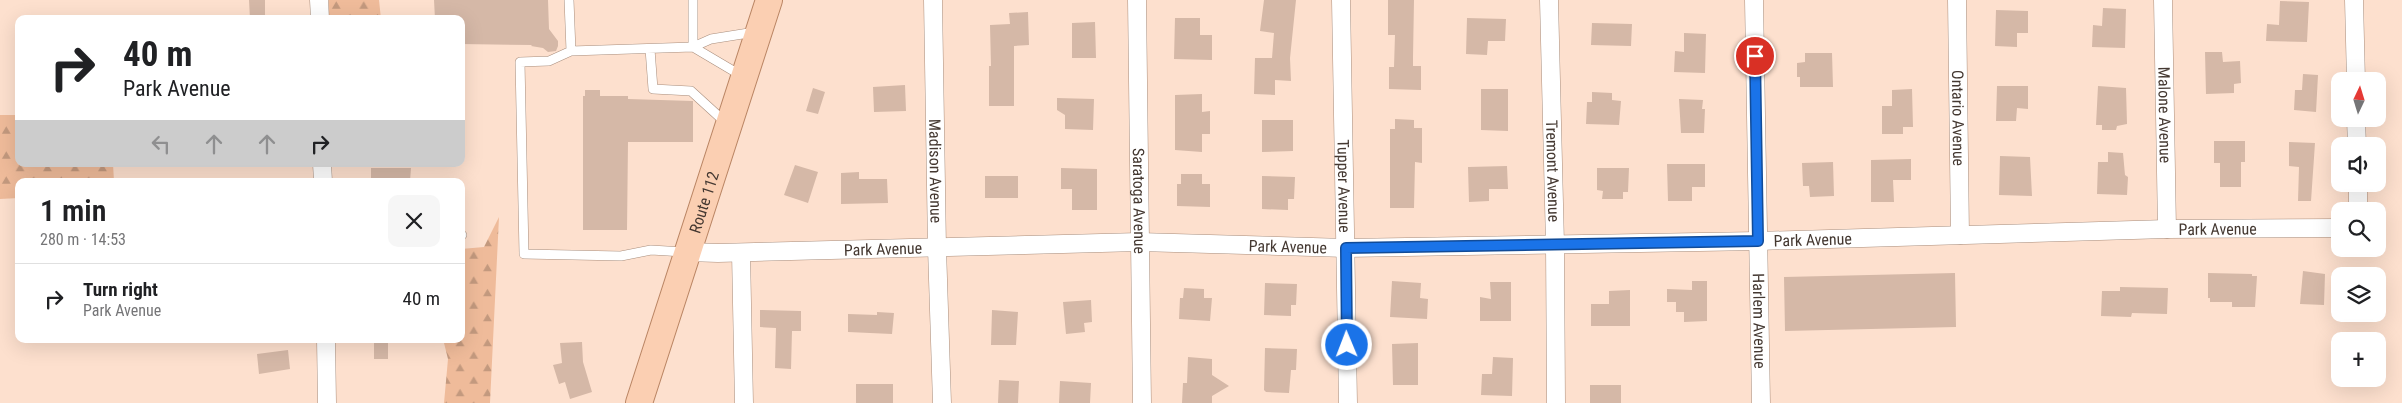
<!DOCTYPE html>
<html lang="en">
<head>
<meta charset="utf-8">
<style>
  body { margin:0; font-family:"Roboto Condensed",sans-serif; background:#f6f6f6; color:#202124; height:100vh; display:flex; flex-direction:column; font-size:19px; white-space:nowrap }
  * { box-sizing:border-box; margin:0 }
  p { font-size:16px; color:#757577 }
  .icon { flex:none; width:28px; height:28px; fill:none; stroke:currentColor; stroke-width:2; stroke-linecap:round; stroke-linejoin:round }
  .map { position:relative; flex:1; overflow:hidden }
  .sheet { position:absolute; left:15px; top:178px; width:450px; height:165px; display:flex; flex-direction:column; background:#fff; border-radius:10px; box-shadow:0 5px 20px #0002 }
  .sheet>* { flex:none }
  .guide { position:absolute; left:15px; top:15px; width:450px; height:152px; border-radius:10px; box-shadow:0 5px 20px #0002; background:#fff; color:#202124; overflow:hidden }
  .needle { width:32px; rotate:4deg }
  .tools { position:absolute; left:2331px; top:72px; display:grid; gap:10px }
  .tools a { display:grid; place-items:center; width:55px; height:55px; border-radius:10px; background:#fff; box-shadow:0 5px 20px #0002; font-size:25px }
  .pin { position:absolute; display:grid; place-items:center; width:42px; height:42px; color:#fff; margin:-21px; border:2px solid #fff; border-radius:50%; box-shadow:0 1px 5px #0007 }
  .me { position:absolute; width:55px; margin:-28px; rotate:359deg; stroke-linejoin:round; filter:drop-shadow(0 0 4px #0008) }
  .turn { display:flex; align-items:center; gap:18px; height:105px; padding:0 25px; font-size:22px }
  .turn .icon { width:65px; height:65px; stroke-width:2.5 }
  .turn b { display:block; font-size:35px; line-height:42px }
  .lanes { display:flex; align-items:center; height:48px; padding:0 25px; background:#0003; justify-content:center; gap:25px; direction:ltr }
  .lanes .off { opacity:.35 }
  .round { display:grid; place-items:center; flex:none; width:52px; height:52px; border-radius:10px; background:#f6f6f6 }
  .head { display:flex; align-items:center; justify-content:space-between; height:85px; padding:0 25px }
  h1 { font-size:30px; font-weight:600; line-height:38px }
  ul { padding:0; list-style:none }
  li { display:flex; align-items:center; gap:15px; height:70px; padding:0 25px; border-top:1px solid #e0e0e0 }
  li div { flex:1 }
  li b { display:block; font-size:19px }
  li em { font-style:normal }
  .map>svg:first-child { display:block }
</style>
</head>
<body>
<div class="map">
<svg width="2402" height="403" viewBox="0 0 2402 403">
  <defs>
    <pattern id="forest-firs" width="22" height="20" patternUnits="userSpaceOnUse" patternTransform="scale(1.25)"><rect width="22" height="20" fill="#efbb9a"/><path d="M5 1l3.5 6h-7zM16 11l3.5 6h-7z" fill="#c3997e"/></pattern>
  </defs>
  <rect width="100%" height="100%" fill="#fde0ce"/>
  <path fill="url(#forest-firs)" d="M329,0h50l2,19h-52z
    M19,112v52h94l1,17h-95v17l-19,1v-84h15z
    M499,217l-9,186h-46l4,-44 -5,-20h18v-90l23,-2z"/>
  <path fill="#d5b8a7" d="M249,0h16v19h-15z
    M434,0h114l1,29 9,12v5l-2,5 -8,1 -5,-4 -12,-2 1,-1 -71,-1v-25h-26z
    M1264,0h32l-6,58 1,23 -16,-1v15l-21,-1 1,-36h17l2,-25 -14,-2z
    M1388,0h26l-1,57v9h8v24l-32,-1v-22h5l1,-32h-7z
    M2280,1l29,1 -2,40 -41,-1 1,-17 12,1z
    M2103,8l23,1 -1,39 -33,-1 1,-22 9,1z
    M1996,10l32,1v22h-11v14l-22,-1z
    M1028,12l1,33 -15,1v60h-25v-40h2l-1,-41 20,-1 -1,-11z
    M1175,18h25v17h12v25l-38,-1z
    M1467,18l39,1 -1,22h-17l-1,14 -21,-1z
    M1095,22l1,36h-24v-35z
    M1592,23l40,1 -1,22 -40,-1z
    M1684,33l22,1 -1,39 -31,-1 1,-21 9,1z
    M2205,52h17l1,10 17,-1 1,22 -7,1v9l-28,1z
    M1805,53h27l1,34h-33v-10h-3v-14l8,-1z
    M2303,74l15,1 -2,37 -22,-2 1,-20h7z
    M905,85l1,26 -32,1 -1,-25z
    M1997,86h31v23l-11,-1 -1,13h-20z
    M2098,86l28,2 1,36 -10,2 -1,4h-14v-5h-6z
    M813,88l12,4 -7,22 -12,-3z
    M1481,89h27v42l-27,-1z
    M1912,89l1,38h-10v7h-21v-28h10v-16z
    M585,90h15v6h28v3l65,2v41h-65l-1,88h-44v-134h2z
    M1592,92l20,1v7l9,1 -2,24 -33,-1 1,-22h5z
    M1202,94v18l8,-1v23h-8v18l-27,-2v-55z
    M1057,98l37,1 -1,31 -28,-1v-14l-8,-5z
    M1679,99l24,1 -1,9h3l-1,24h-23z
    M1395,119l19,1v8h8v35l-7,-1 -1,46h-24v-79h5z
    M1262,120h31v31l-31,1z
    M2214,141h31v21h-4v25h-21v-24h-6z
    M2289,142l26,1 -4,58h-13l1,-34 -10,-1z
    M2108,152l15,1 2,22 3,2 -1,18 -30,-1 1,-32h10z
    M2000,156l30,1 2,39 -33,-1z
    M1911,159v21h-18l1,22h-23v-42z
    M1833,162l1,34 -24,1 -1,-11h-6l-1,-23z
    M1667,164h38v23h-13v14h-24z
    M795,165l23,7 -10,31 -24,-8z
    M1507,166l1,23h-19v12l-20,1 -1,-35z
    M371,168h40l-1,13h-39z
    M1061,168l36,1v41h-25v-21h-11z
    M1597,168h32l-1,24h-5v7h-21l1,-8 -6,-1z
    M859,172v7h28l1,24 -47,1v-31z
    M1181,174h21v10h8v23l-33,-1v-22h4z
    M985,176h33v22h-33z
    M1262,176l33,1 -1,22h-6v11l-26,-1z
    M2303,271l22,3 -1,31 -24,-1z
    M1955,273l1,54 -171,4 -1,-54z
    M2208,273l44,1v2h5l-2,31h-23v-5h-22v-4h-2z
    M1392,281l29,2 -1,15 8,1 -1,20 -37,-2z
    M1692,281h15v40l-23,1v-10h-8v-10h-9v-13l25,1z
    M1490,282h21v39h-31v-24l11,2z
    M1265,283l32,1 -1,21h-5v11l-27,-1z
    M2120,287l48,1 -1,26 -35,-1 -1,4 -30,-1 1,-25h18z
    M1184,288l20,1v9h8l-2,23 -31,-2 1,-21h3z
    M1630,290v36h-39v-22h18v-13z
    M1091,300l1,22 -8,1 1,9 -19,2 -3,-32z
    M760,310l41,1v20h-9l-1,38 -16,-1 1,-40 -16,-1z
    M992,310l26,2 -2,33h-25z
    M877,312l17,1 -2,21 -44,-2v-18l29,1z
    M374,339h14v20h-14z
    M582,342l1,20 9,30 -22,7 -5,-17 -6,2 -6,-19 9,-2 -2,-20z
    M1418,343v42h-25l-1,-41z
    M1265,348l32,1 -1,21h-5l-2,23 -23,-1 -2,-2z
    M288,350l2,19 -31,5 -2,-20z
    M1188,357l24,2v16l17,11 -17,10v7h-30l1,-20h4z
    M1493,357l20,1 -1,38 -31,-1 1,-21h10z
    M999,380l20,1 -1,22h-20z
    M1060,381l31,2 -1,20h-31z
    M856,384h37v19h-37z
    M1590,385h31v18h-31z"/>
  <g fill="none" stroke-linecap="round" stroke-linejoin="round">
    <defs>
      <path id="service" d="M569,0l2,51
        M693,0v47
        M693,47l49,29
        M650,49l3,40 38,2 34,31
        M461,235h1
        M684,252l-33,-2 -30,6 -97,-2 -4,-192 29,-1 22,-10 122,-4 18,-8 44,-7"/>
      <g id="minor">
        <path d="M319,0l1,19"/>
        <path id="s1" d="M933,0l4,248 5,155"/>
        <path id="s2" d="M1137,0l5,403"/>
        <path id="s3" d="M1341,0l7,403"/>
        <path id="s4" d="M1549,0l6,244 1,159"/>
        <path id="s5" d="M1754,0l7,403"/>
        <path id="s6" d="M1957,0l3,235"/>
        <path id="s7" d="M2163,0l4,229"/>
        <path d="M2354,0l2,81"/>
        <path d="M2356,119l1,27"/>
        <path d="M322,164l1,17"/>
        <path d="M2358,184v27"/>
        <path id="s8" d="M687,252l31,1 421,-11 207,6 412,-7 409,-12 173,-1"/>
        <path d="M741,253l3,150"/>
        <path d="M326,339l1,64"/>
      </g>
      <g id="primary">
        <path id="s9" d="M639,403l130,-403"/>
      </g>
    </defs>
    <use href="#service" stroke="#a98e7d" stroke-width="10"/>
    <use href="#minor" stroke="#a98e7d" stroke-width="19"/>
    <use href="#primary" stroke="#ba8564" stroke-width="28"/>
    <use href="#service" stroke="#fff" stroke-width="9"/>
    <use href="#minor" stroke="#fff" stroke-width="18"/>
    <use href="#primary" stroke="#fbcfb2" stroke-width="26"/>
  </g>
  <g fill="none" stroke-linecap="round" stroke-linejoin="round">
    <defs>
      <path id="route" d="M1347,345l-1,-97 412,-7 -3,-185"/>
    </defs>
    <use href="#route" stroke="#114b97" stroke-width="12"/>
    <use href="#route" stroke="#1a73e8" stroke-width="9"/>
  </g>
  <g text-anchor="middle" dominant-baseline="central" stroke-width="4" stroke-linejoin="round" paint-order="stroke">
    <g font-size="16" fill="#443831" stroke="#fde0ce">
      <text stroke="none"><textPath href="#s7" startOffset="115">Malone Avenue</textPath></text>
      <text stroke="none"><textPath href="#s6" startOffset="118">Ontario Avenue</textPath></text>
      <text stroke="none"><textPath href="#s4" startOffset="171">Tremont Avenue</textPath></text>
      <text stroke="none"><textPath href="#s1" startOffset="171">Madison Avenue</textPath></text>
      <text stroke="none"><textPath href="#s3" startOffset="186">Tupper Avenue</textPath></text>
      <text stroke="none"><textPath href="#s9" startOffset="211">Route 112</textPath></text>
      <text stroke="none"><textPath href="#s2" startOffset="201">Saratoga Avenue</textPath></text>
      <text stroke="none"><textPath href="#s8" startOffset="1531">Park Avenue</textPath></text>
      <text stroke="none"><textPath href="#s8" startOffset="1126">Park Avenue</textPath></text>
      <text stroke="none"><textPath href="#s8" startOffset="601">Park Avenue</textPath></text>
      <text stroke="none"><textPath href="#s8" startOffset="196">Park Avenue</textPath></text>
      <text stroke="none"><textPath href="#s5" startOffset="321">Harlem Avenue</textPath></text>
    </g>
  </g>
</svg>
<div class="tools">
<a><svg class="needle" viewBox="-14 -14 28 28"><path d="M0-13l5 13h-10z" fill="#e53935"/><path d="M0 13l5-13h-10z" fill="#757577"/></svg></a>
<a><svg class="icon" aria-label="sound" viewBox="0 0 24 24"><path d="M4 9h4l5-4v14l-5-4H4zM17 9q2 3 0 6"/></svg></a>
<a><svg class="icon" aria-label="search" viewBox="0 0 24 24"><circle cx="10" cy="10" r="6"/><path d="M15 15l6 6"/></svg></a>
<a><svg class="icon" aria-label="layers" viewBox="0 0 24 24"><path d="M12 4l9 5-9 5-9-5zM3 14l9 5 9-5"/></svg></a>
<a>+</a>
</div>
<div class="pin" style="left:1755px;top:56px;background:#d93025"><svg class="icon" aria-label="arrive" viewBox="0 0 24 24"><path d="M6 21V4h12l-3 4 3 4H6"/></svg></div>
<svg class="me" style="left:1347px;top:345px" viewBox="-20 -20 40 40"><circle r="17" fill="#1a73e8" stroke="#fff" stroke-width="3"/><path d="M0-11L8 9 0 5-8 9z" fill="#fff"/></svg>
<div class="guide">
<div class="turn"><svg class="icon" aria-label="right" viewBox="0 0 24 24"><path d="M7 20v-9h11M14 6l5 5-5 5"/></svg><div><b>40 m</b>Park Avenue</div></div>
<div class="lanes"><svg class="icon off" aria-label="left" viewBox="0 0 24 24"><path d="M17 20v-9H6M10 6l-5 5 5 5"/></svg><svg class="icon off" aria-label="ahead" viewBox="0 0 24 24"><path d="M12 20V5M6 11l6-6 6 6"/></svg><svg class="icon off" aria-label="ahead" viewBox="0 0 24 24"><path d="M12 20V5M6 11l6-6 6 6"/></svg><svg class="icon" aria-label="right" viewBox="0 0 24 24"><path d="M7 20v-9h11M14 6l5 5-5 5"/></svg></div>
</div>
<section class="sheet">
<div class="head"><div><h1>1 min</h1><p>280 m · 14:53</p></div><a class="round"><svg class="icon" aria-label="close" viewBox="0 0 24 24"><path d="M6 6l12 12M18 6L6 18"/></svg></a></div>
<ul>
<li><svg class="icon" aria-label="right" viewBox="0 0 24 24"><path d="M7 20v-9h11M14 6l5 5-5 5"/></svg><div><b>Turn right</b><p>Park Avenue</p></div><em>40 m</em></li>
</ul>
</section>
</div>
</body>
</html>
